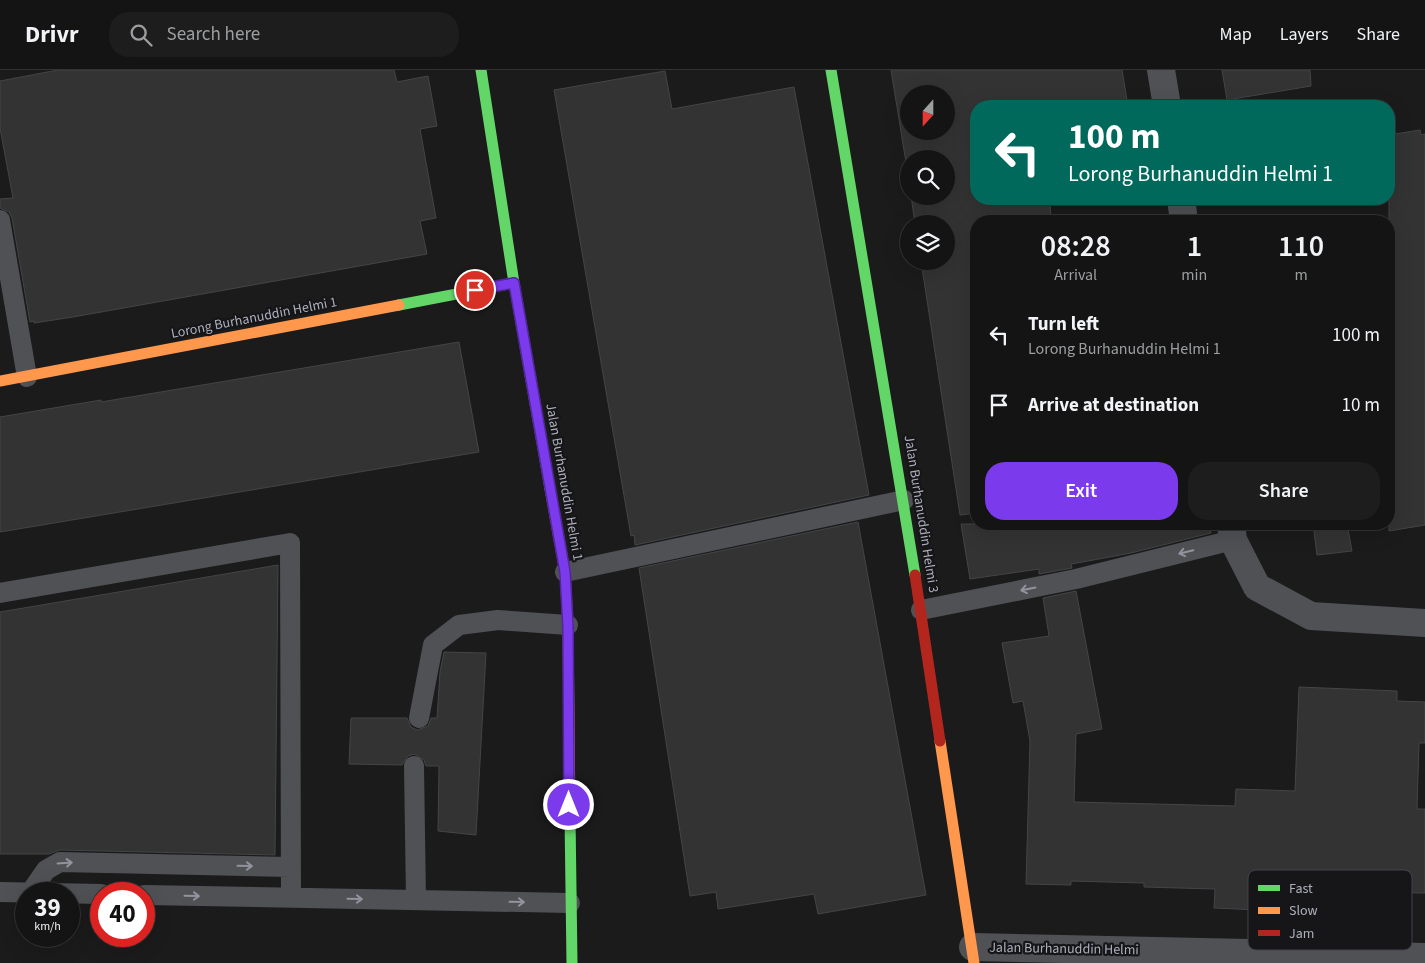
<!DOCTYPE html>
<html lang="en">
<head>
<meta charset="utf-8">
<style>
  body { margin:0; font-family:"Source Sans 3",sans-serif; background:#1d1d1e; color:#f1f3f6; height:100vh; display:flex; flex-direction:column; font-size:19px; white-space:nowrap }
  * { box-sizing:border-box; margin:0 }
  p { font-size:16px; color:#9d9ea0 }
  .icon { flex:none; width:28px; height:28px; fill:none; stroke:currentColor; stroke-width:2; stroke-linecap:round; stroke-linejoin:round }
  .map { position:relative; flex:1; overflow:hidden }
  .details { position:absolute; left:970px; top:145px; width:425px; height:315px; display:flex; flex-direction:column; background:#141415; border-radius:20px; box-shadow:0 5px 20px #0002,0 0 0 1px #333334 }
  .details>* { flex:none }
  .hud { position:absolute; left:970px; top:30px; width:425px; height:105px; border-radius:20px; box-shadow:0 5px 20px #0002,0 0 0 1px #333334; background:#00695c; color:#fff; overflow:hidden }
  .needle { width:32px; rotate:201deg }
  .tools { position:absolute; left:900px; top:15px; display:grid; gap:10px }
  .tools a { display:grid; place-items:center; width:55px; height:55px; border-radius:50%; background:#141415; box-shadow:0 5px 20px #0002,0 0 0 1px #333334; font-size:25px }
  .speed { position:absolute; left:15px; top:812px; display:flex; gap:10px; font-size:25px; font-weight:700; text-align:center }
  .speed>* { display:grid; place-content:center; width:65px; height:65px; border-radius:50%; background:#141415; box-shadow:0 5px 20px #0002,0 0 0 1px #333334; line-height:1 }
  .speed small { font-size:12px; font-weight:400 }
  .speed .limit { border:8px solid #d22; background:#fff; color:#111 }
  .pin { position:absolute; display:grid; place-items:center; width:42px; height:42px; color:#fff; margin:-21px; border:2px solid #fff; border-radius:50%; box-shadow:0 1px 5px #0007 }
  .me { position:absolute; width:55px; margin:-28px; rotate:0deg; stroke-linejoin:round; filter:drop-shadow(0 0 4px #0008) }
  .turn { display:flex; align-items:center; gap:18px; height:105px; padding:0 15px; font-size:22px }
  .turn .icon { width:65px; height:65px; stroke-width:2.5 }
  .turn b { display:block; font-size:35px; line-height:42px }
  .eta { display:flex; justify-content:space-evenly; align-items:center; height:85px; text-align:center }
  .eta b { font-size:30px; font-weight:600; line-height:35px }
  .action { display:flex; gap:10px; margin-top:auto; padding:10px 15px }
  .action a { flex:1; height:58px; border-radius:20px; background:#7c3aed; color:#fff; font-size:20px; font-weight:600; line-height:58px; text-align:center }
  .action a+a { background:#1d1d1e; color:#f1f3f6 }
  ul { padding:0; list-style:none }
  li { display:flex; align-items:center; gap:15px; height:70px; padding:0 15px }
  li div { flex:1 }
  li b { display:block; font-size:19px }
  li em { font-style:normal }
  header { display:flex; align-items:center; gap:30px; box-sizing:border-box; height:70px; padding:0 25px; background:#141415; border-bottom:1px solid #333334 }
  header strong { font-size:24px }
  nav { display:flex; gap:28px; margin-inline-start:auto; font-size:18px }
  .search { width:350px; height:45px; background:#1d1d1e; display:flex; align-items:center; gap:12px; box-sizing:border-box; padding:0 18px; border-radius:20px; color:#9d9ea0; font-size:19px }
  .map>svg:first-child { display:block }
</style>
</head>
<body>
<header>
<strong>Drivr</strong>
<div class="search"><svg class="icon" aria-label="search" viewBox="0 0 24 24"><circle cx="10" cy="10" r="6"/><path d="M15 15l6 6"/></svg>Search here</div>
<nav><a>Map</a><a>Layers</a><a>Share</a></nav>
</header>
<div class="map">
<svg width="1425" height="893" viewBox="0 0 1425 893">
  <rect width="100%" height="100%" fill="#1b1b1c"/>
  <path fill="#333334" stroke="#444548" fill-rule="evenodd" d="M58,0h336l3,12 31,-6 9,50 -17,3 16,89 -16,3 7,33 -354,63 -39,6v-2l-4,1 -18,-104 -3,-6 -9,-4v-9l13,-1 -13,-70v-47z
    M891,0h231l6,36h-152v93h74l1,22h-75v292l-16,2 -39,-254h25v-37h-31l-4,-28h35v-37h-37v22zM909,24h37v37h-37z
    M1222,0h88l1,16 -84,14z
    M665,1l7,38 122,-22 75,408 -234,50 -1,-10 -3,1 -77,-446z
    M1420,60l1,5 4,-1v391l-36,6v-396z
    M459,272l20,110 -479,80v-115l101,-17v2z
    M858,452l68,373 -108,19 -4,-20 -96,15 -2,-17 -26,4 -51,-328z
    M961,454h249l1,9 -80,20 -54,10 -6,1 1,4 -33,6v-5l-69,10z
    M1313,454h34l5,27 -35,4z
    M278,495l-3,290 -215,-5 -11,4h-49v-242z
    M1076,521l26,138 -26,5 -2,68 161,4 1,-17 59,2 4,-104 98,4v10l28,1v41h-6l-2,66h8v84l-77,-1 -1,22 -133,-6 1,-19 -71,-2v-4l-73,-2v4l-45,-1 4,-143 -7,-40 -10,2 -11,-60 47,-7 -6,-38z
    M444,582l42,1 -10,182 -38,-4 1,-65h-13l-2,-6 -10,-6 -6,2 -6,9 -53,-1 2,-46h56l4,9 6,3 11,-4 3,-8h6l3,-46z"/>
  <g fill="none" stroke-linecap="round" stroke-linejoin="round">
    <path stroke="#4f5155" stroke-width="20" d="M0,150l27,157
      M565,502l339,-72
      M0,523l290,-50 1,354
      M921,540l155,-31 157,-39
      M419,648l14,-73 26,-20 39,-5 70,5
      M414,696l2,134
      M0,822l101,2
      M30,823l16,-23 14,-8 230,5
      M144,825l426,8"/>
    <path stroke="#4f5155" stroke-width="28" d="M1161,0l6,36
      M1181,129l3,22
      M1231,454l2,16 24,47 54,29 114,7
      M973,877l452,10"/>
    <path stroke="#63d668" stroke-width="11" d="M481,0l33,213 36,205
      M831,0l84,505
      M399,235l115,-22
      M570,746l2,147"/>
    <path stroke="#ff974d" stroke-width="11" d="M0,311l399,-76
      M550,418l15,84 3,53 2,191
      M940,671l34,222"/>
    <path stroke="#b3261e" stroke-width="11" d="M915,505l25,166"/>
  </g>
  <defs><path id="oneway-shaft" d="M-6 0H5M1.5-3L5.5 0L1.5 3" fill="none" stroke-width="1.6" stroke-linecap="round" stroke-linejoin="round" transform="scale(1.25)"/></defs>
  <g stroke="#91949d">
    <use href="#oneway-shaft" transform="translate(1186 482) rotate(166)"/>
    <use href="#oneway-shaft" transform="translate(1028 519) rotate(169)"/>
    <use href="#oneway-shaft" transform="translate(65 793) rotate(-4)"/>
    <use href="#oneway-shaft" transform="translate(245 796) rotate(1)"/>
    <use href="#oneway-shaft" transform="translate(192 826) rotate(1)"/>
    <use href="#oneway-shaft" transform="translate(355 829) rotate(1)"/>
    <use href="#oneway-shaft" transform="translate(517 832) rotate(1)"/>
  </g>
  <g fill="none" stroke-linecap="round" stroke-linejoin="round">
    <defs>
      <path id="route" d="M475,220l39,-7 51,289 3,54 1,179"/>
    </defs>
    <use href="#route" stroke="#51269a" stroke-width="12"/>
    <use href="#route" stroke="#7c3aed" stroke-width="9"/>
  </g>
  <g text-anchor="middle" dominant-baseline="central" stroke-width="4.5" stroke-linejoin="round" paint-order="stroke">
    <g font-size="14" fill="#adb0bc" stroke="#161518">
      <text transform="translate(254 248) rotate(-11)">Lorong Burhanuddin Helmi 1</text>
      <text transform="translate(564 412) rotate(80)">Jalan Burhanuddin Helmi 1</text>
      <text transform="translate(921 444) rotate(81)">Jalan Burhanuddin Helmi 3</text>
      <text transform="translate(1064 879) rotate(1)">Jalan Burhanuddin Helmi</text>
    </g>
  </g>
  <rect x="1248" y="800" width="164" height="80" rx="8" fill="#161518" stroke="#434449" stroke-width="1"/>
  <rect x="1258" y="815" width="22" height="6" fill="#63d668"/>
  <rect x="1258" y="837" width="22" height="7" fill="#ff974d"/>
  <rect x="1258" y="860" width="22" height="6" fill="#b3261e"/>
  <g font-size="14" fill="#adb0bc">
    <text x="1289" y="823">Fast</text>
    <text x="1289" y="845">Slow</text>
    <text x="1289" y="868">Jam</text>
  </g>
</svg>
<div class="tools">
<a><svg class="needle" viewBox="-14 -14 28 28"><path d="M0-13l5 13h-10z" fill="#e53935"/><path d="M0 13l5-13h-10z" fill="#9d9ea0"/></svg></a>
<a><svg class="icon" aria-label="search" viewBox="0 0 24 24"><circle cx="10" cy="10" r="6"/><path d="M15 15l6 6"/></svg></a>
<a><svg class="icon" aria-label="layers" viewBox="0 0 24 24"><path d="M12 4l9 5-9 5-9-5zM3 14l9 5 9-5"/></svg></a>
</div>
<div class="speed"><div>39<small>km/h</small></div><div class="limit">40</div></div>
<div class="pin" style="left:475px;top:220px;background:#d93025"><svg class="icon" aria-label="arrive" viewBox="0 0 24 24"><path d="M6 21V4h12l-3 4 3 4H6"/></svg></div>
<svg class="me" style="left:569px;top:735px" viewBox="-20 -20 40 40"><circle r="17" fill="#7c3aed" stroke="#fff" stroke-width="3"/><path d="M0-11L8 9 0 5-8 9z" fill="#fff"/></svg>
<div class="hud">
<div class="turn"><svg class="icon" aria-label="left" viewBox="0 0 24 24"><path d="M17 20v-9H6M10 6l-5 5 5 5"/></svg><div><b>100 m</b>Lorong Burhanuddin Helmi 1</div></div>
</div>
<section class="details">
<div class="eta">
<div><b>08:28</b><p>Arrival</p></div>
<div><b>1</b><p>min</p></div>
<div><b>110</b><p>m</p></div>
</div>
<ul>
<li><svg class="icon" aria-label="left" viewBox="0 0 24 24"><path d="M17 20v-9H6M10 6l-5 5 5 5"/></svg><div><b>Turn left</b><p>Lorong Burhanuddin Helmi 1</p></div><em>100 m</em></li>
<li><svg class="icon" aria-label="arrive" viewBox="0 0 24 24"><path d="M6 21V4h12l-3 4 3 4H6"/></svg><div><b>Arrive at destination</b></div><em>10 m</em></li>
</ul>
<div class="action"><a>Exit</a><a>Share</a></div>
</section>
</div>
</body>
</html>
